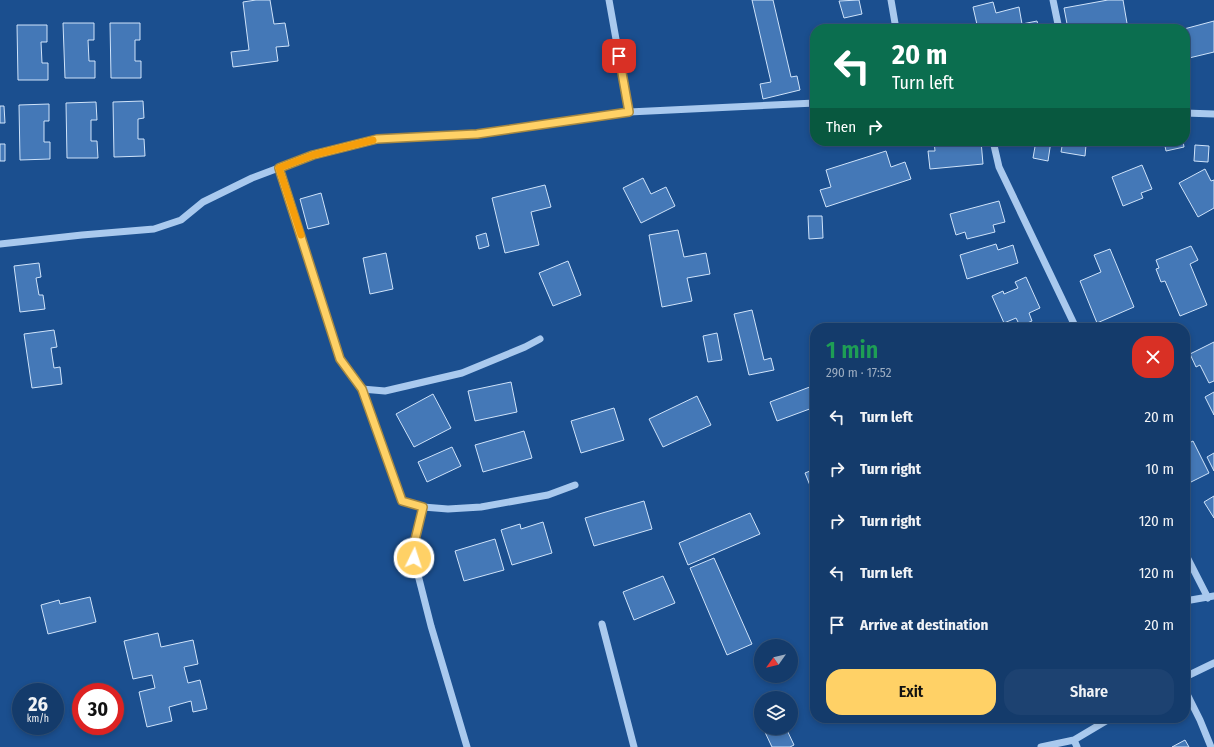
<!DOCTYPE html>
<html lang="en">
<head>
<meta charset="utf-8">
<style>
  body { margin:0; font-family:"Fira Sans Condensed",sans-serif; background:#1d4271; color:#f1f3f6; height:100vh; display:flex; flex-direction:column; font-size:15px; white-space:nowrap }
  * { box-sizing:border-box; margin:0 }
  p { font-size:13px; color:#9dadc1 }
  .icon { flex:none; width:22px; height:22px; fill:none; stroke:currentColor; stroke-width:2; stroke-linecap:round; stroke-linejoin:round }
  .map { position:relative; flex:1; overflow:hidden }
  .details { position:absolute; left:810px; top:323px; width:380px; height:400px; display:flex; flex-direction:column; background:#143b6b; border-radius:16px; box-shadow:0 2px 6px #0003,0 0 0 1px #33557e }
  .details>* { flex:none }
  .guide { position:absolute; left:810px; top:24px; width:380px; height:122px; border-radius:16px; box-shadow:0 2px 6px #0003,0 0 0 1px #33557e; background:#0b6e4f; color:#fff; overflow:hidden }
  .needle { width:26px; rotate:236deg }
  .tools { position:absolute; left:754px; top:639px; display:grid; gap:8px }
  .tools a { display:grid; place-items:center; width:44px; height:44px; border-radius:50%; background:#143b6b; box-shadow:0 2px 6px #0003,0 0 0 1px #33557e; font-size:20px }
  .speed { position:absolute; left:12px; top:683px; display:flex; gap:8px; font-size:20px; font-weight:700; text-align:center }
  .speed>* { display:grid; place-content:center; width:52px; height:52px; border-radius:50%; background:#143b6b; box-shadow:0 2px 6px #0003,0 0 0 1px #33557e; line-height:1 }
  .speed small { font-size:10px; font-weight:400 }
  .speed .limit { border:6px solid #d22; background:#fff; color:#111 }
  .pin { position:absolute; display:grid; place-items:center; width:34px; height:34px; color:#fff; margin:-17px; border-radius:8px; box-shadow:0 2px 6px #0006 }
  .me { position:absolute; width:44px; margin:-22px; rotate:4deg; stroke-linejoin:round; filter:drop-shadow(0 0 3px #0008) }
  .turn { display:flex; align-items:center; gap:14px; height:84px; padding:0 16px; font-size:18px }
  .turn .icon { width:52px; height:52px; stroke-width:2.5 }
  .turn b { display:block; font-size:28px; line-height:34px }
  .then { display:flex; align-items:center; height:38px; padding:0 16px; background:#0003; gap:8px; font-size:15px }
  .round { display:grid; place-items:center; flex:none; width:42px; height:42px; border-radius:16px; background:#1d4271 }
  .summary { display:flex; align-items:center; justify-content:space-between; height:68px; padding:0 16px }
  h1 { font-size:24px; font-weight:600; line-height:30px; color:#1e9e55 }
  .button { display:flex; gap:8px; margin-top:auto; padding:8px 16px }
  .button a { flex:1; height:46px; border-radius:16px; background:#ffd166; color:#111; font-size:16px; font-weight:600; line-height:46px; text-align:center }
  .button a+a { background:#1d4271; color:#f1f3f6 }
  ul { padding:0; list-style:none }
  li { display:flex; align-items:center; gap:12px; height:52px; padding:0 16px }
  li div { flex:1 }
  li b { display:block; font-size:15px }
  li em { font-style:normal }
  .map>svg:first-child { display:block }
</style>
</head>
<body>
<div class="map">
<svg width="1214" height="747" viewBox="0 0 1214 747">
  <rect width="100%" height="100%" fill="#1b4f8f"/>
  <path fill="#4478b7" stroke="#cfe3fa" d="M256,0h14l4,24 11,-1 4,23 -13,1 2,14 -45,6 -2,-15 18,-2 -6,-48z
    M752,0h21l18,77 6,-1 3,14 -37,9 -3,-15 11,-2z
    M859,0l3,14 -18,4 -5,-17z
    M1108,0h15l5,29h-16l-1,-3 -17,3h-26l-4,-21z
    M993,2l3,11 23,-6 3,17 15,-3 2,8h-61l-5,-22z
    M1214,21v31l-25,6 -4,-15 -1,-14z
    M63,23h31v17h-6l1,21h6v17h-30z
    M110,23h30v17h-5v21h6v17h-30z
    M1164,24l2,5h-16z
    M17,25h30v17h-6l1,21h6v17h-30z
    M143,101l1,17 -6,1v20h6l1,17 -31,1 -1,-55z
    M96,102l1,18h-6v21h6l1,17h-31l-1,-55z
    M49,104v17h-5v21h6v17l-30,1 -1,-55z
    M0,106h4l1,17h-5z
    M934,141h47l2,23 -53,5 -2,-18h7z
    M1036,141h15l-3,20 -15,-3z
    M1063,141h18v3l5,1 -1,11 -24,-4z
    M1164,141h19l1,6 -18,4z
    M0,144h5v17h-5z
    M1195,145l14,1 -1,16 -14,-1z
    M886,151l5,16 14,-5 6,17 -85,28 -6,-17 11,-3 -5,-17z
    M1142,165l10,24 -11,4 2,5 -20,8 -11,-29z
    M1205,169l6,12 3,-1v28l-16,9 -19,-34z
    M643,178l8,16 15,-7 9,19 -34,17 -18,-35z
    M545,185l6,22 -20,5 8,33 -34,8 -13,-55z
    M321,193l8,31 -21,5 -8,-30z
    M999,201l6,21 -12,3 2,7 -28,7 -2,-7 -9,3 -6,-21z
    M808,216h14l1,22 -14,1z
    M678,230l6,27 22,-4 4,21 -23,4 5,23 -30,6 -13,-72z
    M486,233l3,13 -10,3 -3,-13z
    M996,244l2,6 15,-5 5,18 -51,16 -7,-24z
    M1191,246l7,14 -8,4 17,41 -27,11 -15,-35 -4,1 -5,-13 3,-1 -3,-8z
    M1110,249l24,58 -37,16 -17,-42 21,-9 -7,-17z
    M386,253l7,36 -23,5 -7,-36z
    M568,261l13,34 -28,11 -14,-33z
    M39,263l2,14 -5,1 3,17h4l2,14 -25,3 -6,-46z
    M1026,277l14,31 -11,5 3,8 -12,5 -4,-8 -12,5 -12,-27 11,-5 1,3 14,-6 -3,-6z
    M752,310l12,50 7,-2 3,12 -25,5 -15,-61z
    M54,330l3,17 -6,1 3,20 6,-1 2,17 -30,4 -8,-54z
    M717,333l5,27 -14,2 -5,-26z
    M1214,342v39l-5,2 -9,-18 -4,2 -6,-13z
    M511,382l6,30 -42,9 -7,-30z
    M815,385v22l-38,14 -7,-19z
    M1214,392v23l-9,-18z
    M433,394l18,34 -37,19 -18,-33z
    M697,396l14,29 -48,22 -14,-28z
    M614,408l10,32 -43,13 -10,-32z
    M524,431l8,27 -49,14 -8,-27z
    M1193,441l16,32 -24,12v-40z
    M452,447l9,19 -34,16 -9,-20z
    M1214,453v18l-7,-14z
    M815,469v23l-2,1 -8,-20z
    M1214,496v22l-10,-16z
    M644,501l8,28 -58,17 -9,-28z
    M750,513l10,21 -72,31 -9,-22z
    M543,522l9,31 -40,12 -11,-35 19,-6 1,5z
    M495,539l9,31 -40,11 -9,-30z
    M714,558l38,86 -25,11 -37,-87z
    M663,576l12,27 -41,17 -11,-28z
    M90,597l6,25 -48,12 -7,-29 18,-5 1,4z
    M158,633l3,14 32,-7 5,24 -14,3 4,16 12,-3 7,29 -14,3 -2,-11 -22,6 3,14 -25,6 -8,-35 16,-4 -3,-13 -19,4 -9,-38z
    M761,711v13l-5,-11z
    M763,728h23l8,17 -4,2h-18z
    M1185,740l4,7h-17z"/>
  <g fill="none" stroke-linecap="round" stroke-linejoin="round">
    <path stroke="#a9c9ee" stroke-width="7" d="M609,0l20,112
      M891,0l5,29
      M1053,0l6,29
      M1185,113l29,1
      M993,141l6,26 77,161
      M279,168l61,191 22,30 23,2 77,-18 63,-26 15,-8
      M0,244l82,-9 72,-6 27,-9 22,-18 49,-24 61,-23 64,-16 100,-5 152,-22 186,-9
      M362,389l40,112 21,6 25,2 33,-2 67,-12 27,-10
      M423,507l-10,41 3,19 15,59 36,121
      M1185,553l23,45
      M1185,601l29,-5
      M602,624l32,123
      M1185,677l29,-14
      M1185,690l15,30 11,27
      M1074,740l3,7
      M1041,747l33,-7 37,-22"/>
  </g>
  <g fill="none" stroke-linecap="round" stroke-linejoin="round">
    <defs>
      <path id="route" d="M414,558l-1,-10 10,-41 -21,-6 -40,-112 -22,-30 -61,-191 34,-13 64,-16 100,-5 152,-22 -10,-56"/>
    </defs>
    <use href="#route" stroke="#a68842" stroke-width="10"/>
    <use href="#route" stroke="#ffd166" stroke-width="7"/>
    <path stroke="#f59e0b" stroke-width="7" d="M301,235l-22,-67 34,-13 60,-15"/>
  </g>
</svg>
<div class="tools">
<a><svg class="needle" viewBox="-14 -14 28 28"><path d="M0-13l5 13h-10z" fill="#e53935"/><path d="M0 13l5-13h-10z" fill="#9dadc1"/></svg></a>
<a><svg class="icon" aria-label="layers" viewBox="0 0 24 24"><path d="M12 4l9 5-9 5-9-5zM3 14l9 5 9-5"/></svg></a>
</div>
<div class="speed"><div>26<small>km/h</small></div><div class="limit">30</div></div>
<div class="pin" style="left:619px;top:56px;background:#d93025"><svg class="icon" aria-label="arrive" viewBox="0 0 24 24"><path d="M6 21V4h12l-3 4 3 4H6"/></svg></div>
<svg class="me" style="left:414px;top:558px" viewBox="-20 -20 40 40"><circle r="17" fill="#ffd166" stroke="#fff" stroke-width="3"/><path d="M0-11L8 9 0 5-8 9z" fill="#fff"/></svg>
<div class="guide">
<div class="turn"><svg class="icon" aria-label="left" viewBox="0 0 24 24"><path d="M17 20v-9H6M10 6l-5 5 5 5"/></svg><div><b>20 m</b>Turn left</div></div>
<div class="then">Then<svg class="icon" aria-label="right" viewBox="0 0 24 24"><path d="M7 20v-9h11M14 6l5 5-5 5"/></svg></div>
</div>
<section class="details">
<div class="summary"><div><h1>1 min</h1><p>290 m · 17:52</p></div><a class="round" style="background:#d93025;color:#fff"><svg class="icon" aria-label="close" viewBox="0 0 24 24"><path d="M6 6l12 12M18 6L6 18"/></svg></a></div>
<ul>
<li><svg class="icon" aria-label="left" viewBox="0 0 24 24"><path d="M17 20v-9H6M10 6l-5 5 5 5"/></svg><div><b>Turn left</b></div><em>20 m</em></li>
<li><svg class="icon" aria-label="right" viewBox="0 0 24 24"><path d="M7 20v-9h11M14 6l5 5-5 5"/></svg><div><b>Turn right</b></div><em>10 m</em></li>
<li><svg class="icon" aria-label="right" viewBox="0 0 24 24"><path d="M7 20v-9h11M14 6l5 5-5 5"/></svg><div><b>Turn right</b></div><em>120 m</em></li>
<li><svg class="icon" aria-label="left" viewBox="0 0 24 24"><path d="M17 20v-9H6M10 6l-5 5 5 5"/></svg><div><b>Turn left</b></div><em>120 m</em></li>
<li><svg class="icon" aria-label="arrive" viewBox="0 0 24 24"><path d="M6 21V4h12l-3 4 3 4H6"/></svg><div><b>Arrive at destination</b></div><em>20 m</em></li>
</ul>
<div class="button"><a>Exit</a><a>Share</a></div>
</section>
</div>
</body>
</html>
